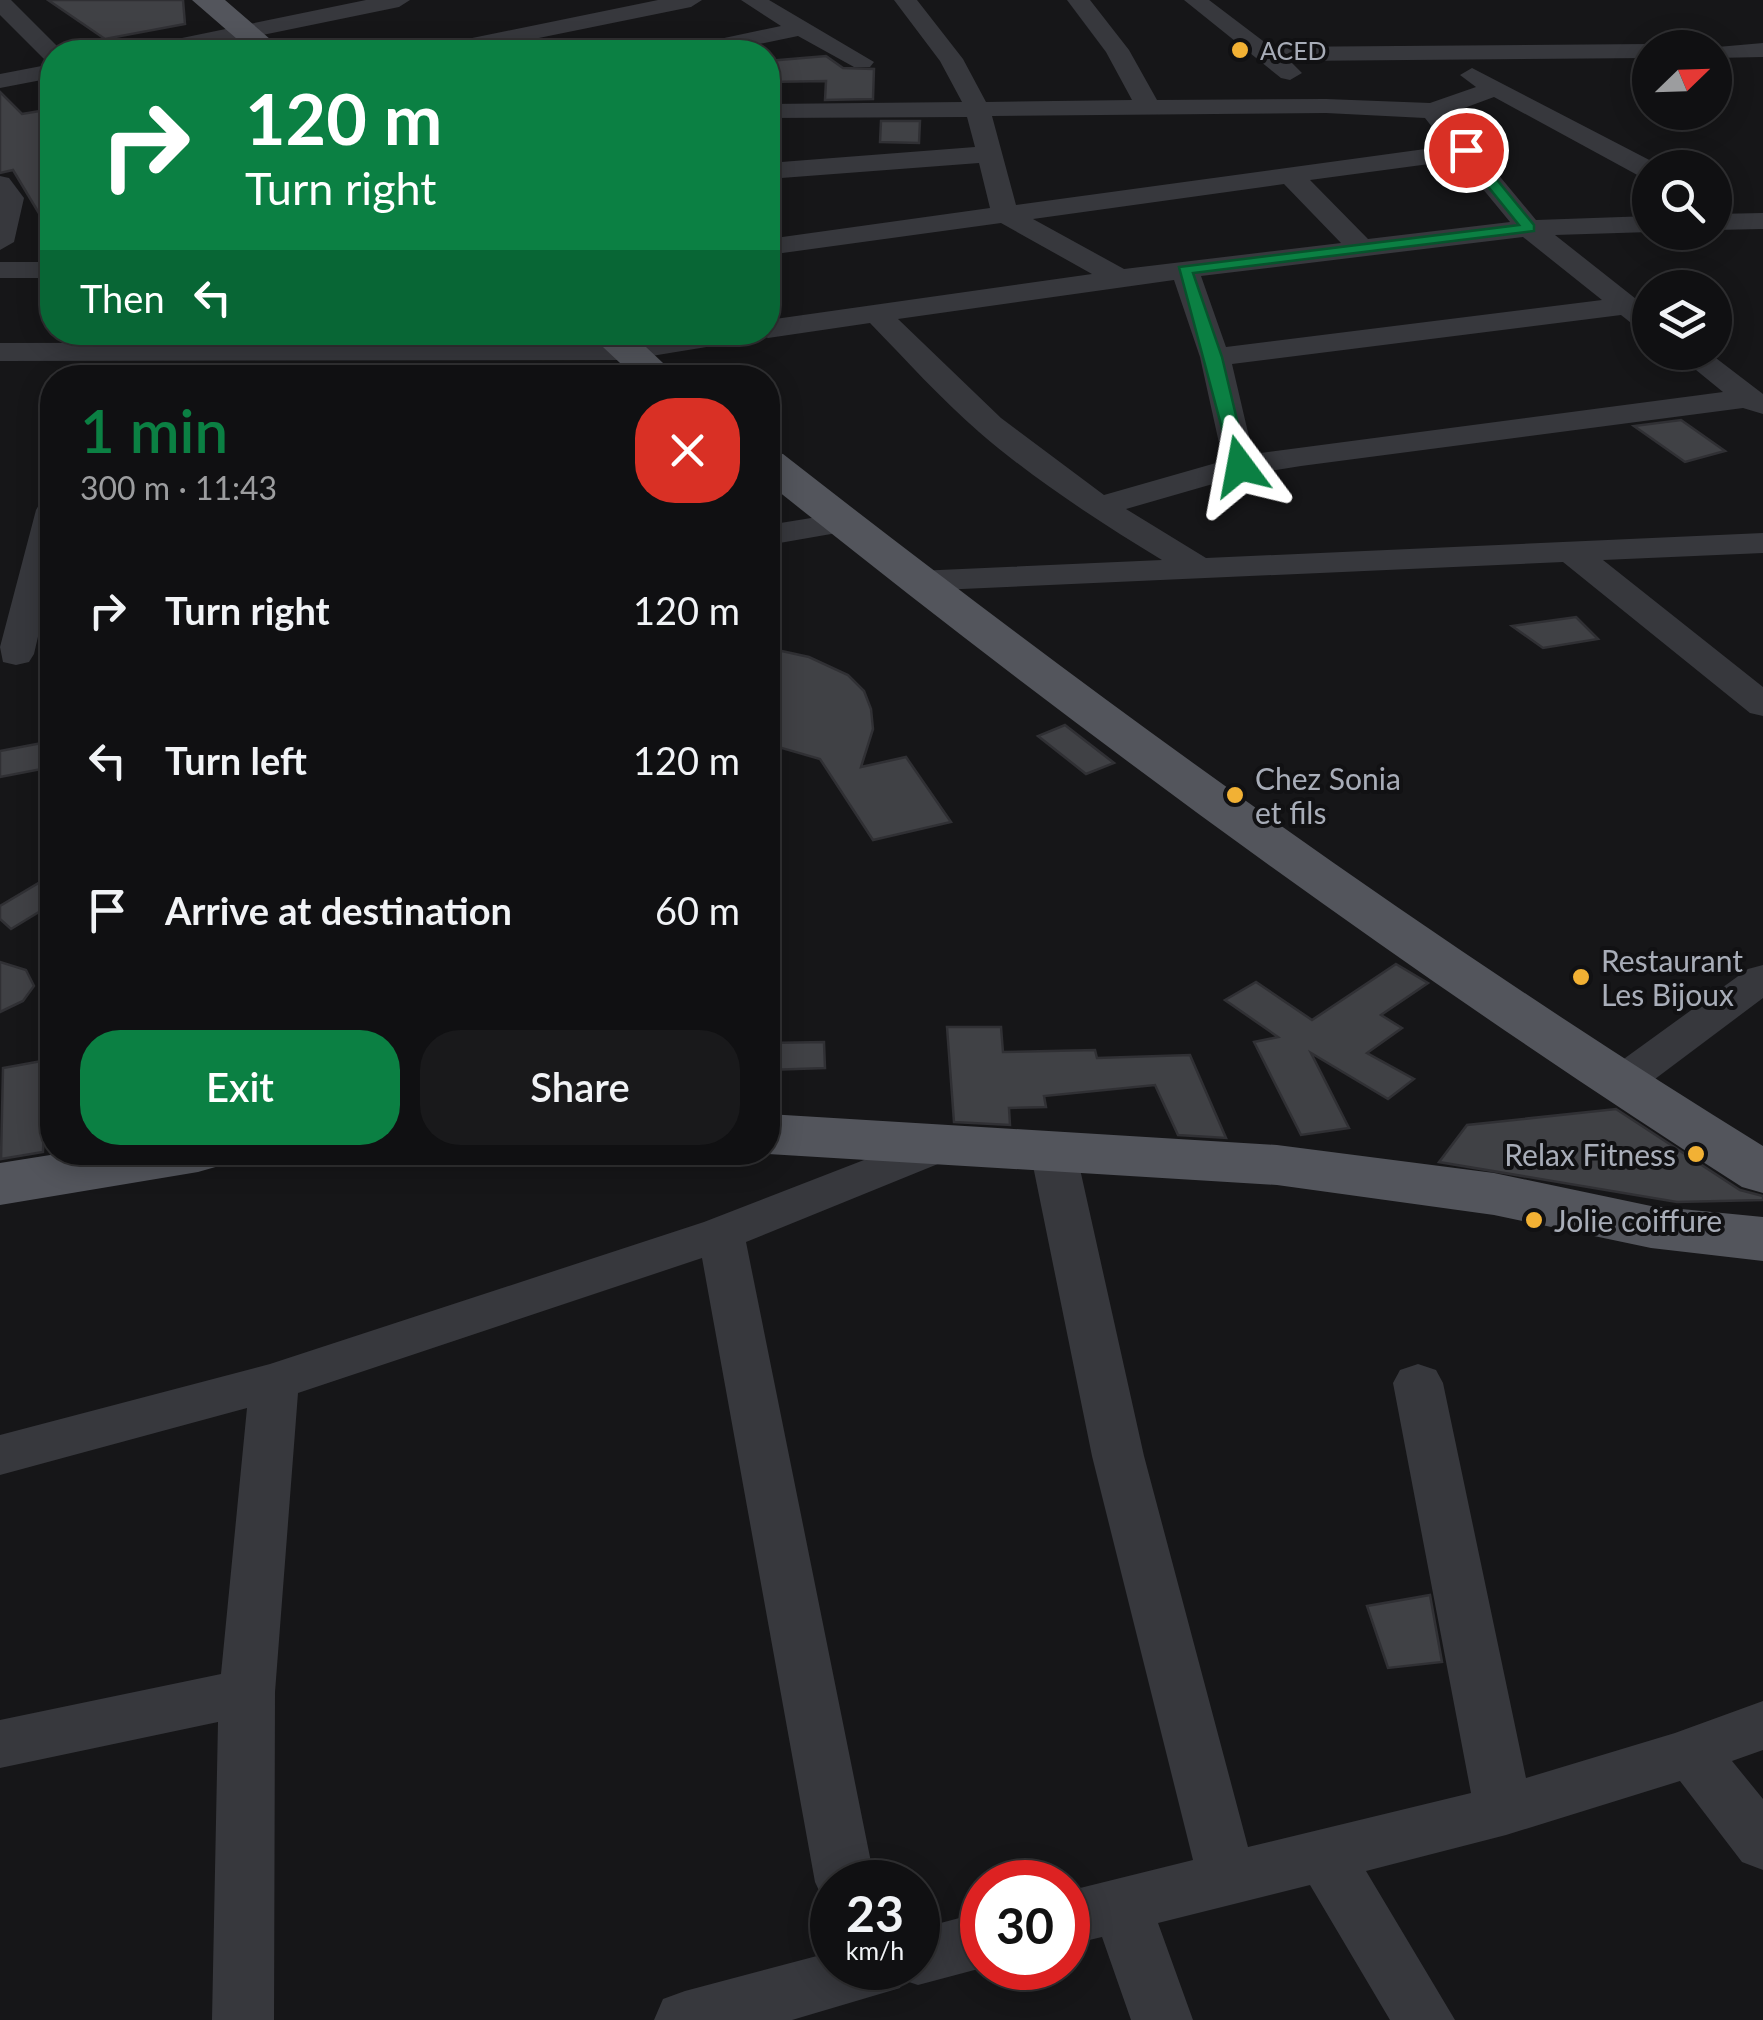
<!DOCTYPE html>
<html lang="en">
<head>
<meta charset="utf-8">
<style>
  body { margin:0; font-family:Lato,sans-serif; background:#19191b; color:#f1f3f6; height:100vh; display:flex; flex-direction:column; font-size:38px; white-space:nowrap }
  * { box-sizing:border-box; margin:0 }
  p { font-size:32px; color:#9c9d9f }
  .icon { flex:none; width:55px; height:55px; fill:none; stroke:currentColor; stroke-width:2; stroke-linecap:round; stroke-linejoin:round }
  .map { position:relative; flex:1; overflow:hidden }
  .side { position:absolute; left:40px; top:365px; width:740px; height:800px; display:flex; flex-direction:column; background:#101012; border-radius:40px; box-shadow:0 5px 25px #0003,0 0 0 2px #303032 }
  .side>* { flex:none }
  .banner { position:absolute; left:40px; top:40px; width:740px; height:305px; border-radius:40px; box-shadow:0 5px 25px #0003,0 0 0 2px #303032; background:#0b8043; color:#fff; overflow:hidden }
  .needle { width:65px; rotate:67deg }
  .buttons { position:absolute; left:1632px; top:30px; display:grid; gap:20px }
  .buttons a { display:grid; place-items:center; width:100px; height:100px; border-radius:50%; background:#101012; box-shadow:0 5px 25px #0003,0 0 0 2px #303032; font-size:50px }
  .speed { position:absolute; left:810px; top:1860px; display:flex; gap:20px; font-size:50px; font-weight:700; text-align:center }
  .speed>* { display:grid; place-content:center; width:130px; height:130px; border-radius:50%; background:#101012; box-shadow:0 5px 25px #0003,0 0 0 2px #303032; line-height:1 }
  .speed small { font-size:25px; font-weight:400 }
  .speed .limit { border:15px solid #d22; background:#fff; color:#111 }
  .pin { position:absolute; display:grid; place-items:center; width:85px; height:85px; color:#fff; margin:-42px; border:5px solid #fff; border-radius:50%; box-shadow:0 2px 10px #0007 }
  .me { position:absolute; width:110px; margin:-55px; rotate:347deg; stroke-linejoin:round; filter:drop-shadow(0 0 8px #0008) }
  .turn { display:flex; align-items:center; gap:35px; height:210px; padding:0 40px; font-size:45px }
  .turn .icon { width:130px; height:130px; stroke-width:2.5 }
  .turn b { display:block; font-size:70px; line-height:85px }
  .then { display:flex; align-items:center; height:95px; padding:0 40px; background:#0003; gap:20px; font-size:38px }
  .round { display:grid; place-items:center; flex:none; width:105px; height:105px; border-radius:40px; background:#19191b }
  .overview { display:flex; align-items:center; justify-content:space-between; height:170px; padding:0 40px }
  h1 { font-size:60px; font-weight:600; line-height:75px; color:#0b8043 }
  .button { display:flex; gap:20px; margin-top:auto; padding:20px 40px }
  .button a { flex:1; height:115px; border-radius:40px; background:#0b8043; color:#fff; font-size:40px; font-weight:600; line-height:115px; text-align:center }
  .button a+a { background:#19191b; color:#f1f3f6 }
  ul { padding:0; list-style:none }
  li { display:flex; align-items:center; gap:30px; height:150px; padding:0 40px }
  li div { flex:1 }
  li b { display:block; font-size:38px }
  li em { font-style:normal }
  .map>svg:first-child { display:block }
</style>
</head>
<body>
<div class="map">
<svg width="1763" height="2020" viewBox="0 0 1763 2020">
  <rect width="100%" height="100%" fill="#161618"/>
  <path fill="#404145" stroke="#303034" stroke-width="2.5" d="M48,0h135l2,24 -80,15z
    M826,56l17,12 31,1 -1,30 -48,1 1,-19 -58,1v-21z
    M0,92l22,22 30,-5v126l-39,-65 -13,3z
    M881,121h39l-1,22 -39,-1z
    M1681,420l44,31 -40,11 -51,-36z
    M1576,617l22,22 -55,9 -31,-22z
    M768,648l41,9 39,18 16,16 7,18 2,20 -12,38 45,-10 45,65 -78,18 -53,-81 -38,-11 -14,8z
    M1065,725l49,38 -28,11 -48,-38z
    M52,741v26l-52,10v-26z
    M52,875v29l-41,25 -11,-10v-13z
    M0,962l26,8 8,16 -11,15 -23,11z
    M1396,964l32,19 -47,32 21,13 -35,25 47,26 -26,20 -77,-46 38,75 -48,7 -47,-93 24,-5 -53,-37 31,-18 56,38z
    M947,1027h54l2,25 92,-2 2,8 93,-3 36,83 -48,-3 -23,-50 -111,11 2,11 -37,1 1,17 -56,-3z
    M824,1042l1,26 -57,2v-27z
    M47,1060l-4,92 -42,7 2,-91z
    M1616,1109l124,81 23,6v4l-86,2 -238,-40 28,-37z
    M1430,1595l12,67 -54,6 -21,-62z"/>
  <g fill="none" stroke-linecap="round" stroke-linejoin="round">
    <path fill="#37383d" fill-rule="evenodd" d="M0,0h11l52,52h-11v9l-8,-2 -44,-44z
      M366,0h44l-11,7 -219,45h-44l12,-7z
      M658,0h44l-11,7 -221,45h-44l12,-7z
      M741,0h28l105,62 -4,5h-16l-56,-31 -77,16h-43l4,-5 99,-21z
      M894,0h23l46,59 23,43 146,-2 -26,-48 -39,-52h23l39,50 28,50 169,-1 104,4 46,-16 -16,-12 12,-7 187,97 -9,3v11l-9,-2 -147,-80 -46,17 88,106 114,-4v16l-95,3 95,75v23l-10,-3 -19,-15 -389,49 21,90 470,-62 -49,-40h34l55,42v20l-20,-6 -442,58 -57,9 -118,34 80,49 557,-25v20l-160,7 160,127v29l-13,-3 -187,-151 -646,29 -12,-3 -5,-7 5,-7 12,-3 245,-11c-64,-39 -126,-79 -183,-128 -39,-34 -73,-72 -109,-109l-102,15 -11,-4 -14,7 -116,19 -627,1v-18l627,-1 59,-10h82v-12l324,-46 -91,-51 -233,32v-16l222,-31 -11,-45 -211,16v-16l207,-16 -8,-30 -199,1v-14l194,-2 -22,-41zM1326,113l99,5 22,28 -431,59 -24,-89zM1459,160l51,62 -142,17 -58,-59zM1284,184l57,59 -217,26 -91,-50zM1523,237l79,63 -376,47 -25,-71zM1174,280l26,77 23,104 -119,34 -103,-77 -103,-99z
      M1184,0h25l62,47 379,-3 9,4h-9v10l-360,3 12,12 -12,7 -9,-2z
      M1763,43v14l-48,1v-10h-9z
      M52,64v14l-52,10v-14z
      M0,176l9,2 15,20 -10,44 -14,8z
      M1763,213v16l-48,1v-16z
      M0,262h52v16h-52z
      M52,500v76l-18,78 -5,8 -13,3 -13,-3 -3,-15 36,-137 4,-7z
      M842,513l12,3 4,7 -4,7 -86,15v-20z
      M1763,965v33l-128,96 -16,5 -16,-5 -6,-10 6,-10 145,-105z
      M944,1129l16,4 7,11 -7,11 -214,87 129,640h-43v22l-8,-3 -9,-19 -113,-624 -404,135 -23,299 -1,328h-62l6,-298 -218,46v-48l221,-46 26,-266 -247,67v-40l270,-71 434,-142z
      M1053,1136l16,4 7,11 68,305 104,391 223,-54 -78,-410 7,-13 18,-6 18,6 7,13 83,395 149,-45 88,-32v49l-31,11 31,38v71l-21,-8 -62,-81 -174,54 -140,36 89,149h-65l-80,-135 -152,38 35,97h-62l-29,-83 -34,8v-54l125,-31 -101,-404 -62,-305 7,-11z
      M982,1912v56l-64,17 -15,-5 -3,8 -108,32h-138l9,-21 22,-8 147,-39v16h86v-39z"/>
    <path fill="#53555c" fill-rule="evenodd" d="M192,0h33l60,52h-33z
      M587,332h43l49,46h-43z
      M768,451l15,3c316,247 639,481 980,692v47l-21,-6c-338,-216 -661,-453 -974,-704z
      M768,1114l509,31 217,28 157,33 112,11v44l-112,-13 -157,-33 -217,-30 -509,-31 -4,-2h4z
      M69,1152h158l-8,14 -21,6 -198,33v-42z"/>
  </g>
  <path fill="#0b8043" stroke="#07532c" stroke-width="2.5" d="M1461,148h10l63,77v6l-341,42 29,84 26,109 -15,4 -54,-203 340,-42 -58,-72z"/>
  <g fill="#f2b134" stroke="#111113" stroke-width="4">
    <circle cx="1240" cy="50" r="10"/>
    <circle cx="1235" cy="795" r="10"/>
    <circle cx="1581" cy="977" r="10"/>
    <circle cx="1696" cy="1154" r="10"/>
    <circle cx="1534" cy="1220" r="10"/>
  </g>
  <g text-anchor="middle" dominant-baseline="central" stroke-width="8" stroke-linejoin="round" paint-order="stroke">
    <g font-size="25" fill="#a8adb8" stroke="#111113" text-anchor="start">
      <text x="1260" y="50">ACED</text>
    </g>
    <g font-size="30" fill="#a8adb8" stroke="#111113" text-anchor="start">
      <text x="1255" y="778">Chez Sonia<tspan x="1255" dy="34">et fils</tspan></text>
      <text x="1601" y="960">Restaurant<tspan x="1601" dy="34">Les Bijoux</tspan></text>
      <text x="1676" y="1154" text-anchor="end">Relax Fitness</text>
      <text x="1554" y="1220">Jolie coiffure</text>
    </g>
  </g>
</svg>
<div class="buttons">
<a><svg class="needle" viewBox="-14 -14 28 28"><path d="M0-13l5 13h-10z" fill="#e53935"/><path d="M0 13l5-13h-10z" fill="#9c9d9f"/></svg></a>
<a><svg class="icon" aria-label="search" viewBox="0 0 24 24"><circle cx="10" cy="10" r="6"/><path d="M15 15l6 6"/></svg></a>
<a><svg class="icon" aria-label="layers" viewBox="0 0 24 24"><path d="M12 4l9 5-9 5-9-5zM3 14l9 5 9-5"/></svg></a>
</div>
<div class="speed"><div>23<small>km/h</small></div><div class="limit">30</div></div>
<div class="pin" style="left:1466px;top:150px;background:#d93025"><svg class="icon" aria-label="arrive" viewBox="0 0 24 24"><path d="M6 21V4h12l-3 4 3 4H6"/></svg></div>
<svg class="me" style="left:1240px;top:466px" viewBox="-20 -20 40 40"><path d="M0-17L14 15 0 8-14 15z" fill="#0b8043" stroke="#fff" stroke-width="4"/></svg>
<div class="banner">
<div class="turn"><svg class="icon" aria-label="right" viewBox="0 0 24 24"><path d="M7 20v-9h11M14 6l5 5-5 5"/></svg><div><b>120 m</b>Turn right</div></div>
<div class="then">Then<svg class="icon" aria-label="left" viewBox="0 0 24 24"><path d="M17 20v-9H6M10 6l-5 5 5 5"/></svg></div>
</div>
<section class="side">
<div class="overview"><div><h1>1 min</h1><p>300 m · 11:43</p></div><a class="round" style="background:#d93025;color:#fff"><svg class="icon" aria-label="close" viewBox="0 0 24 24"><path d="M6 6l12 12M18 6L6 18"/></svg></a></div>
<ul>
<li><svg class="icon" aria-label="right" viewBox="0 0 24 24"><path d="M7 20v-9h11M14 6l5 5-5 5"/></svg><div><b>Turn right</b></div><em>120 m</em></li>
<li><svg class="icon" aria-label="left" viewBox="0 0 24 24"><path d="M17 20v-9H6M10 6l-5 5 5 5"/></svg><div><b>Turn left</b></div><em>120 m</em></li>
<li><svg class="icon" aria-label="arrive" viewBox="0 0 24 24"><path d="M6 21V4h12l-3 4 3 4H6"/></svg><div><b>Arrive at destination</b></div><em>60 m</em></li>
</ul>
<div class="button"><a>Exit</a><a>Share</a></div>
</section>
</div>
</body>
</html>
